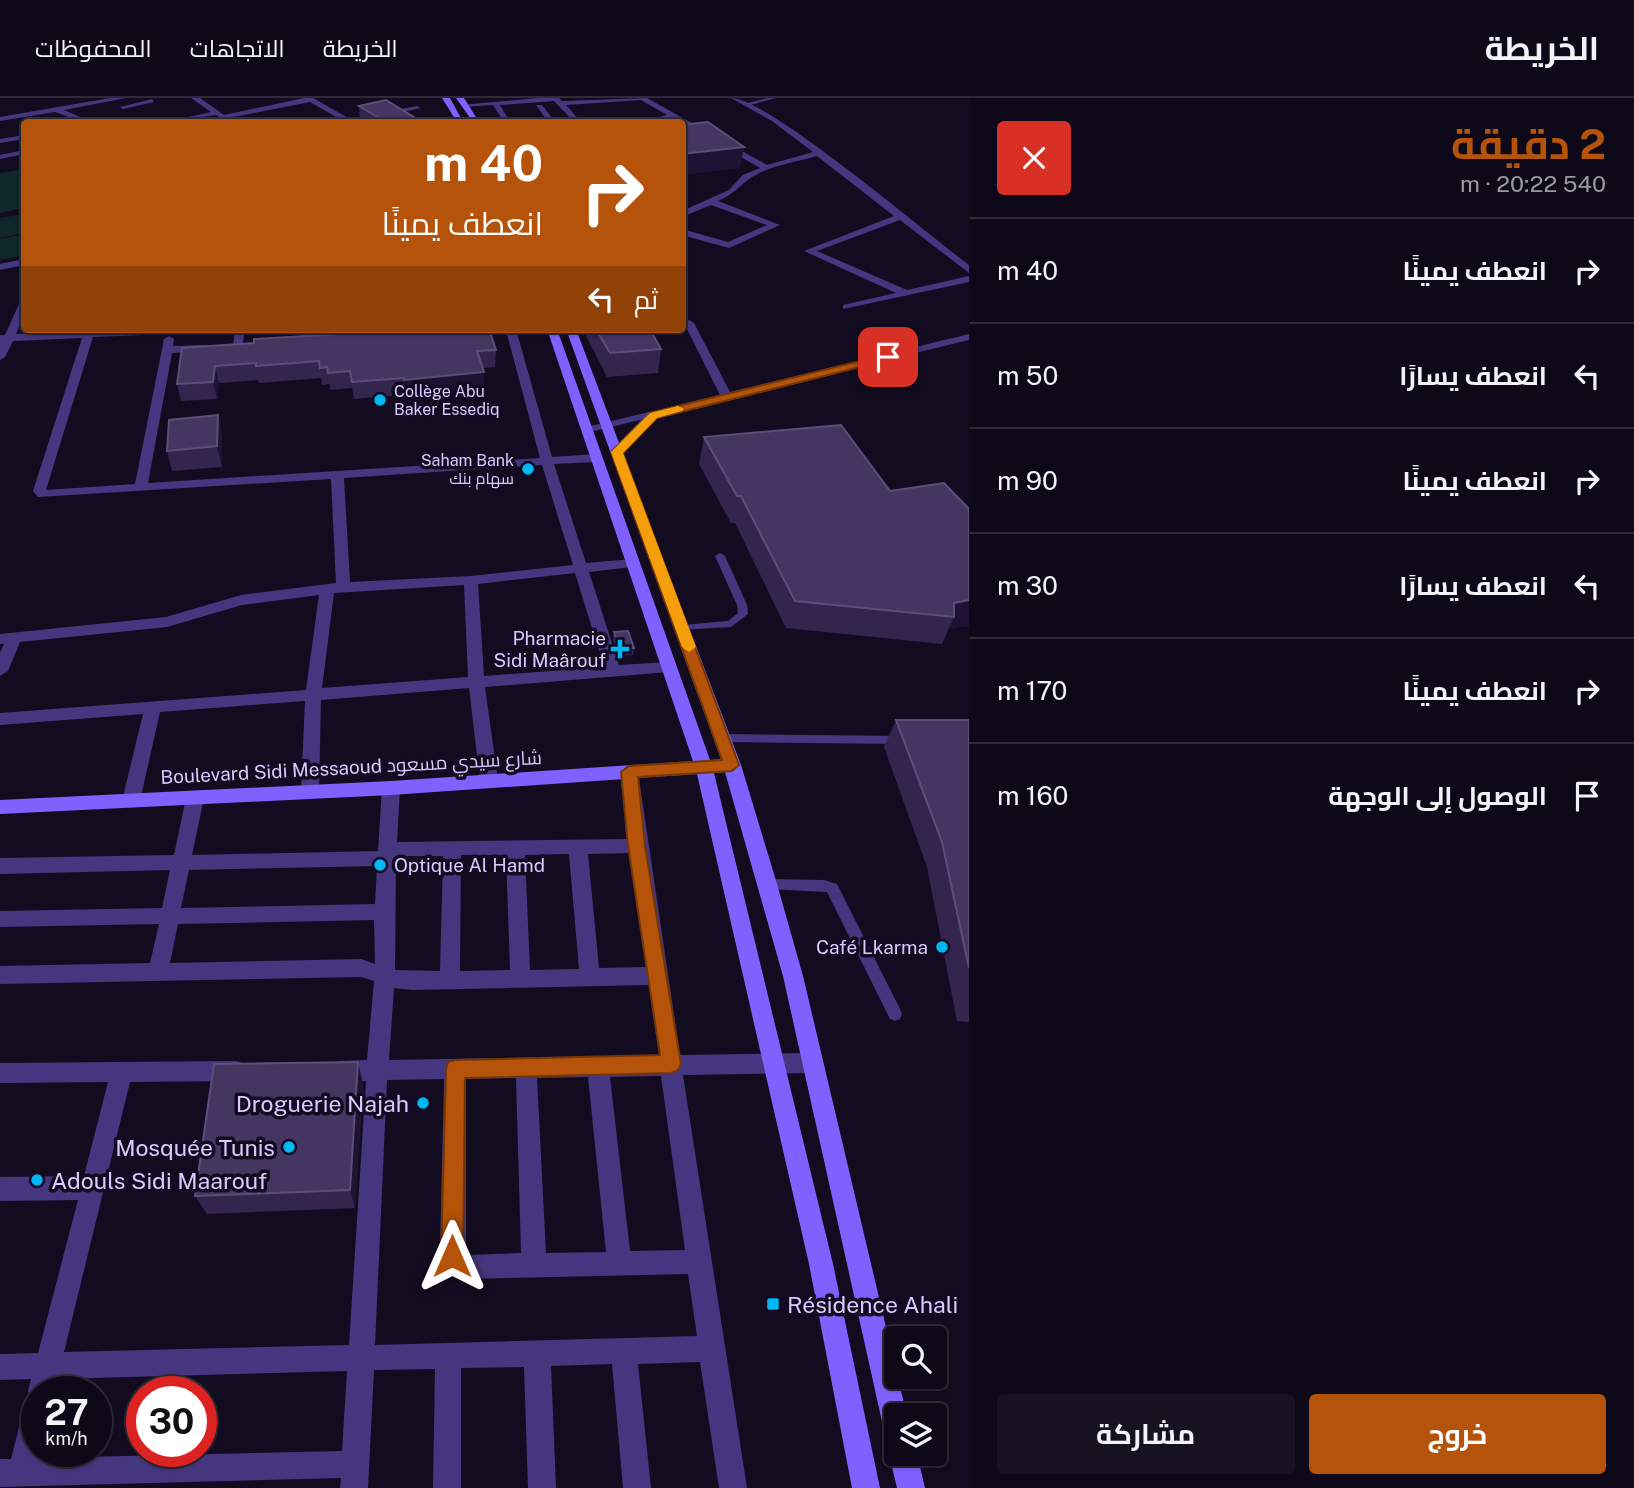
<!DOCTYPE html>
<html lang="ar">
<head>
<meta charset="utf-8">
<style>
  body { margin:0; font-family:"Public Sans",Cairo,sans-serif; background:#171221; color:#f1f3f6; direction:rtl; height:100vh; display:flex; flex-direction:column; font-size:26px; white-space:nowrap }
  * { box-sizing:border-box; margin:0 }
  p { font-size:23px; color:#9b9aa2 }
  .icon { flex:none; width:38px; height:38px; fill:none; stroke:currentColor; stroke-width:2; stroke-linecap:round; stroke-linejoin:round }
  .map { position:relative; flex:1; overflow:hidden; direction:ltr }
  .side { display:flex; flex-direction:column; background:#0e0918; width:665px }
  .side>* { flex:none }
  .hud { position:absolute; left:21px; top:21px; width:665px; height:214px; border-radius:7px; box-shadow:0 2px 5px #0004,0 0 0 2px #2e2a37; direction:rtl; background:#b45309; color:#fff; overflow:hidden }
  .controls { position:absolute; left:884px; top:1228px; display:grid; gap:14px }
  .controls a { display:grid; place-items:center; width:63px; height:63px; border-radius:7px; background:#0e0918; box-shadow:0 2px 5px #0004,0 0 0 2px #2e2a37; font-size:35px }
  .speed { position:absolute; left:21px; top:1278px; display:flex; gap:14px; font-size:35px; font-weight:700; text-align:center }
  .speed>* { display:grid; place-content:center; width:91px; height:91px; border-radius:50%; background:#0e0918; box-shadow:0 2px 5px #0004,0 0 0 2px #2e2a37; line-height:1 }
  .speed small { font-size:18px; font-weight:400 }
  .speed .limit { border:10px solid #d22; background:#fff; color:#111 }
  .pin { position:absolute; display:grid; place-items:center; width:60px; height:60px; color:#fff; margin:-30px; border-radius:14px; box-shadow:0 4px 10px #0006 }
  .me { position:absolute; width:77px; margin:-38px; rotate:0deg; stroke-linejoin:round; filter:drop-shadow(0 0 5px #0008) }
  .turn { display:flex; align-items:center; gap:24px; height:147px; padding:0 28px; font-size:32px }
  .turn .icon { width:91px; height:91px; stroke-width:2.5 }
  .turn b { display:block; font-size:49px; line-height:60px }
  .then { display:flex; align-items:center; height:66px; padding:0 28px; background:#0003; gap:14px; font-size:26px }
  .round { display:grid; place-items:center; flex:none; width:74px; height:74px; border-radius:7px; background:#171221 }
  .headline { display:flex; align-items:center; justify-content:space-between; height:119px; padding:0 28px }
  h1 { font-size:42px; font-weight:700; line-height:52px; color:#b45309 }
  .action { display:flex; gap:14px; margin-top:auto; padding:14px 28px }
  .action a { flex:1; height:80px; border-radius:7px; background:#b45309; color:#fff; font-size:28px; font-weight:700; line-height:80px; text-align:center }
  .action a+a { background:#171221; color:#f1f3f6 }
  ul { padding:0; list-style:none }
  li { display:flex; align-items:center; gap:21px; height:105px; padding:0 28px; border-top:2px solid #2e2a37 }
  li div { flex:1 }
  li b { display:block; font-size:26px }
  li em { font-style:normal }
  header { display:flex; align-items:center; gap:42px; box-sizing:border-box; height:98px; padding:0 35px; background:#0e0918; border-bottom:2px solid #2e2a37 }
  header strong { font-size:33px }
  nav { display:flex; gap:38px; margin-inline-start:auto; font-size:24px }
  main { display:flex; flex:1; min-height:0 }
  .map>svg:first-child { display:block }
</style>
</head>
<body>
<header>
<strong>الخريطة</strong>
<nav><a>الخريطة</a><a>الاتجاهات</a><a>المحفوظات</a></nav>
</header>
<main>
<section class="side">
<div class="headline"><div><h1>2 دقيقة</h1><p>540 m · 20:22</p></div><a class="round" style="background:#d93025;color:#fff"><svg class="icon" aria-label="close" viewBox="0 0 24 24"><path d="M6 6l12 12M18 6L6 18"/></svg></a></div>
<ul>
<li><svg class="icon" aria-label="right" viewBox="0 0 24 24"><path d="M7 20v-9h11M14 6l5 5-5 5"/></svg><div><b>انعطف يمينًا</b></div><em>40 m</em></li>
<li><svg class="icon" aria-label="left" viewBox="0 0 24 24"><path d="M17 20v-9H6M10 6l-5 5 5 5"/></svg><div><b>انعطف يسارًا</b></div><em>50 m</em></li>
<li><svg class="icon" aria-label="right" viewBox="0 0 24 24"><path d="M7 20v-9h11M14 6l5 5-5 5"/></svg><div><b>انعطف يمينًا</b></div><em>90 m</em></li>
<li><svg class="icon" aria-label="left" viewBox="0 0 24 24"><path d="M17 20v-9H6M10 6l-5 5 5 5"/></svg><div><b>انعطف يسارًا</b></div><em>30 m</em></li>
<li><svg class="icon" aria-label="right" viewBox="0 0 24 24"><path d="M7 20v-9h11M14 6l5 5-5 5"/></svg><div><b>انعطف يمينًا</b></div><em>170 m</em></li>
<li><svg class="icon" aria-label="arrive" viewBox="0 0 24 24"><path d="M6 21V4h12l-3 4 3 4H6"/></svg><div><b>الوصول إلى الوجهة</b></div><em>160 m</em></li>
</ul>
<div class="action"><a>خروج</a><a>مشاركة</a></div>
</section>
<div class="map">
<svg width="969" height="1390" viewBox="0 0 969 1390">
  <rect width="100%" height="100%" fill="#130c20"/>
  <path fill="#0f262a" d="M24,71v39l-24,5v-40z
    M24,116v19l-24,5v-20z
    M24,136v21l-24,5v-21z"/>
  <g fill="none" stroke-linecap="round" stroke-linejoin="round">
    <path fill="#45377f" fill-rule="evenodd" d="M767,0h9l-29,8 -3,-2z
      M152,1l2,3 -31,7 -3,-2z
      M720,455l5,3 22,49 1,9 -17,13 -53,3 -1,-2 1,-2 4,-1 46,-4 10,-8 -1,-8 -22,-49z
      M722,636l180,2 6,4 -6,4 -180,-2 -6,-4z
      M768,781l56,1 13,4 63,125 2,5 -2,5 -5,2 -5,-2 -63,-127 -59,-3 -5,-1 -2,-4 2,-4z"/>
    <path fill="#45377f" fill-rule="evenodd" d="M110,0h16l-62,12 28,12h-9l-28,-10 -55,9v-4z
      M191,0h9l24,17 80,-17h9l37,21 67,-13 4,2 -64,14h-12l-35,-20 -87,17 -7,-4 -51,7 46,-10z
      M538,0h21l3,3 85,-3 120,67 46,-13 -41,-31 -41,-23c37,0 199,138 238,167v8l-69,-53 -83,31 90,39 62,-14v6l-126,27v-4l53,-12 -92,-42 90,-35 -77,-60c-21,6 -50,10 -68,23 -12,9 -15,15 -31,22l62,24 -51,23 -47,-13v-6l46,13 39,-17 -56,-20 -29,12v-6l47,-21 14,-15 17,-7 -87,-50 -34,4 28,-7 -26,-15 -75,5 15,17h-7l-20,-21 -54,4 10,17h-6l-11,-17 -29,2 -4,-2z
      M536,7h6l13,17h-7z
      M24,37v4l-24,4v-4z
      M24,52v4l-24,5v-4z
      M24,161v6l-24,5v-6z
      M24,203v13l-8,20 68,-3 1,-2 90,2 -5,3 -77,3 -47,153 89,-6 29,-145 5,-3 5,3 -1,7 32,-1 5,3 -5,3 -33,2 -24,130 392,-25 -33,-124 -40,2 -5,-3 19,-4h60l-5,3 -19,1 35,124 44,-3 6,4 -6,4 -42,2 32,99 46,-4 7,4 -7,4 -43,5 30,93 50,-3 8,5 -8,5 -184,15 13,94 -3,5h-12l-3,-5 -11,-93 -148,12 -2,91 -3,5h-12l-3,-5 4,-90 -145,11 -20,89 -3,5h-12l-3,-5 21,-87 -143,11v-12l306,-23 13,-95 -77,10 -75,22 -147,15 -12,29 -8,5v-23l4,-9h-4v-10l166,-17 75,-22 95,-12 -5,-104 -293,18 -5,-6 49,-153 -69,3 -8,16 -5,3v-25h5l14,-31zM542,367l31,100 -102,11 -121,6 -6,-104zM575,475l29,94 -120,9 -6,-92zM464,487l4,92 -146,11 12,-95z
      M689,222l5,3 36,69 239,-58v6l-387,94v-6l138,-33 -36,-72z
      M235,231h10l-3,19 -9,-2z
      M302,231h10l-2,16 -9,-2z
      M629,668l6,1 3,5 42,283 131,-2 8,3 3,7 -3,7 -8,3 -128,2 64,413h-28l-19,-126 -62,2 13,124h-28l-11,-124 -61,2 5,122h-28l-4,-121 -63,1v120h-28l2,-119 -61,1 -6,118h-28l1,-10 -341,9v-28h11l13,-51 6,-11 -2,-6 3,-12 -31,1v-26l38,-1 40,-153 -78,1v-24l84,-1 24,-94 -108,1v-20l237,-2 8,3 3,7 -3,7 -8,3 -107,1 -66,270 285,-7 17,-264h-27l-8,-3 -3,-7 3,-7 8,-3 28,-1 7,-79 -13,-4 -361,7v-18l150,-3 9,-39 -159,3v-16l162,-3 8,-38 -170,4v-16l174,-3 12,-57 3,-5h12l3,5 -12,57 186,-4 4,-63 3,-5h12l3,5 -3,54 231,-3 -8,-67 3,-5zM630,755l16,114 -47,1 -11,-114zM569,756l10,115 -49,1 -5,-115zM461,757h45l4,115 -50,1zM396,758h47l-3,115 -45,-1zM377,768l-2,38 -194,4 8,-38zM374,822l1,44 -14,-5 -191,4 8,-39zM649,887l10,70 -270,5 5,-72 18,2zM661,978l24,174 -55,1 -20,-174zM588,979l18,175 -60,1 -9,-175zM516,980l5,175 -55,2v-176zM444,981l-4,168 6,25 15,7 227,-5 9,62 -322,9 12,-265zM347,1273l-5,80 -304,7 -1,-67h17l3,-12z"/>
    <path fill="#7e62ff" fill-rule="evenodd" d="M442,0h8l13,24h-6z
      M456,0h8l15,24h-6z
      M547,231h10l153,431 11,-1 -155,-430h10l43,114 30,-31 10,3 -36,38 118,312 36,119 26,92 104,440h-11v23l-10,-3 -3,-10 -100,-450 -58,-204 -11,1 119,491 47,224h-28l-43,-224 -112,-490 -306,21 -391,19v-14l391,-19 302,-20z
      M896,1345v11h21l8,34h-28l-8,-34z"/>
  </g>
  <path fill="#33254e" d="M359,8l63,16h-62z
    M583,231h67l11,20 -3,24 -51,4 -22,-43z
    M254,245l242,7 -1,17 -12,1 1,21 -79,9v-3l-51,4 -2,-11 -22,2v-6l-8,1 -1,-7 -62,5 -1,-3 -39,3 -2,16 -36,2 -4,-17z
    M218,317l4,20v32l-50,4 -5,-20z
    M704,339l265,189 -20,2 -7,16 -156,-16 -51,-105h-4l-32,-59z
    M614,534l20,16 -1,7 -14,1 -6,-17z
    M896,622h73v302l-12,-1 -30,-154 -43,-120z
    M363,986l-8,124 -148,6 -12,-18z"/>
  <path fill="#1f1334" d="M744,49l-4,21 -58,7v-21z
    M215,268l4,17 -2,16 -4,-17z
    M484,274v17l-79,9 -1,-18z
    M218,317l4,20v32l-5,-21z
    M969,502v26l-20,2 5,-11v-14z
    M358,964l5,22 -8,124 -5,-18z"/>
  <path fill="#453661" stroke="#5c4e7a" stroke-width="2" d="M386,2l36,22h-64l21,-4 -20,-12z
    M708,24l36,25 -62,7v-29z
    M431,231h58l7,21 -19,1 7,21 -80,8v-2l-52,4 -2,-11 -22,2 -1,-6 -7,1 -1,-7 -63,5v-3l-41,3 -2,16 -36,2 5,-36 72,-5v-4z
    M596,231h54l11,20 -51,4z
    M218,317l-1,31 -50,5 2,-31z
    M841,327l49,66 54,-8 25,26v91l-15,3v14l-159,-16 -54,-105h-4l-33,-59z
    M628,533l6,17 -14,1 -6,-17z
    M896,622h73v248l-27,-126z
    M358,964l-8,128 -155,6 19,-132z"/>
  <path fill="#b45309" stroke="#753606" stroke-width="2" d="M888,256l5,3 -1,2 -235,59 -34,35 116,312 -7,6 -94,6 7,69 36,218 -3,6 -7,3 -206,5 -2,178 -3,8 -8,3 -7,-3 -4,-8 5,-187 2,-7 7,-2 205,-5 -32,-209 -7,-74 8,-6 93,-6 -111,-308 39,-39z"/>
  <path fill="#f59e0b" d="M678,308l6,3 -2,2 -25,7 -34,35 73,194 -7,5 -7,-5 -71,-195 39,-39z"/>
  <g fill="#00b7f6" stroke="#130c20" stroke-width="2.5">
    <circle cx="380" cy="302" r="7"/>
    <circle cx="528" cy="371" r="7"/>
    <path d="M616.5 540.5h7v7h7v7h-7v7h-7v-7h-7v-7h7z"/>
    <circle cx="380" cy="767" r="7"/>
    <circle cx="942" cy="849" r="7"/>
    <circle cx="423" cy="1005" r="7"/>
    <circle cx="289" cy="1049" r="7"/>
    <circle cx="37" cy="1082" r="7"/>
    <rect x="766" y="1199" width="14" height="14" rx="3.5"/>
  </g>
  <g text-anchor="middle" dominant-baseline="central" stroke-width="7" stroke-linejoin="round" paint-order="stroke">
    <g font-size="16" fill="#d9cbff" stroke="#130c20" text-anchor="start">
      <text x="394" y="293">Collège Abu<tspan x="394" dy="18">Baker Essediq</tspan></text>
      <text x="514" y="362" text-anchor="end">Saham Bank<tspan x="514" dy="18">سهام بنك</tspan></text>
    </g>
    <g font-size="19" fill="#d9cbff" stroke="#130c20" text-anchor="end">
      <text x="606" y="540">Pharmacie<tspan x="606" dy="22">Sidi Maârouf</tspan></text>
      <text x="394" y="767" text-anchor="start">Optique Al Hamd</text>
      <text x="928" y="849">Café Lkarma</text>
    </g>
    <g font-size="19" fill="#d9cbff" stroke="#130c20">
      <text transform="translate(351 669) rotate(-3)">Boulevard Sidi Messaoud شارع سيدي مسعود</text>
    </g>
    <g font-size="23" fill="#d9cbff" stroke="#130c20" text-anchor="end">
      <text x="409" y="1005">Droguerie Najah</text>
      <text x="275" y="1049">Mosquée Tunis</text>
      <text x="51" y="1082" text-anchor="start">Adouls Sidi Maarouf</text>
      <text x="787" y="1206" text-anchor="start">Résidence Ahali</text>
    </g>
  </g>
</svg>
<div class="controls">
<a><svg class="icon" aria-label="search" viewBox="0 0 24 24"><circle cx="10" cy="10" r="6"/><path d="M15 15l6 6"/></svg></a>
<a><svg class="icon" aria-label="layers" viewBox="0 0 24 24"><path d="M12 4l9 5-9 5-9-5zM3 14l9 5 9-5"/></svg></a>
</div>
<div class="speed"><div>27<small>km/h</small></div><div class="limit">30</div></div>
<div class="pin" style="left:888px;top:259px;background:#d93025"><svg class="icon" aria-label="arrive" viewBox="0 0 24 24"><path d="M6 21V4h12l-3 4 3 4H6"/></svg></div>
<svg class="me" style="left:452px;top:1158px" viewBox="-20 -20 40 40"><path d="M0-17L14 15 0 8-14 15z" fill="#b45309" stroke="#fff" stroke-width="4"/></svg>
<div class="hud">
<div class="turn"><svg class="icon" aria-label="right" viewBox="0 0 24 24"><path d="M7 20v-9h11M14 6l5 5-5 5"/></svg><div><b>40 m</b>انعطف يمينًا</div></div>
<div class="then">ثم<svg class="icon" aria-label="left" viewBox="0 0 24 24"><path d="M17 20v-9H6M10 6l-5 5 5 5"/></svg></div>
</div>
</div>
</main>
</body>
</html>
